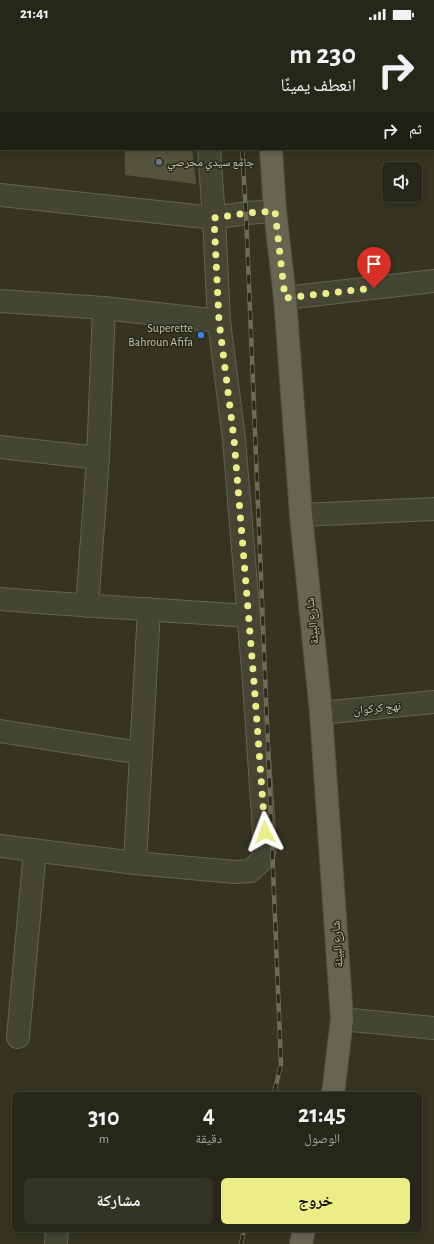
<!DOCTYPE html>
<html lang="ar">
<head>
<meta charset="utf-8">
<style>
  body { margin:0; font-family:"Alegreya Sans","Noto Naskh Arabic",sans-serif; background:#333326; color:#f1f3f6; direction:rtl; height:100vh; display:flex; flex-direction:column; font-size:15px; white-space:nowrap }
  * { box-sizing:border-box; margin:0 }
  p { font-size:13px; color:#a4a5a2 }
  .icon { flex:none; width:22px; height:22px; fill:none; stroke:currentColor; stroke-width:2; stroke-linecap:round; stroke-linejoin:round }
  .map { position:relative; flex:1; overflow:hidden; direction:ltr }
  .panel { position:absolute; left:12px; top:1064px; width:410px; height:140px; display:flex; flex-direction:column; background:#272719; border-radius:6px; box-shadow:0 2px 6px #0003,0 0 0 1px #434438; direction:rtl }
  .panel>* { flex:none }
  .top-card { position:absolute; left:0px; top:0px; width:434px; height:122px; box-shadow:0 2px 6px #0003,0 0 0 1px #434438; direction:rtl; background:#272719; color:#f1f3f6; overflow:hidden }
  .fabs { position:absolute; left:382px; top:134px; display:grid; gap:8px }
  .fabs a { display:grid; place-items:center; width:40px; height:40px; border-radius:6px; background:#272719; box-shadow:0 2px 6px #0003,0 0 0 1px #434438; font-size:20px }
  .pin { position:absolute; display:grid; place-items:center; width:34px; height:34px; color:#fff; margin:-41px -17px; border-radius:50% 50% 50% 0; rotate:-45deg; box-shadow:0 0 4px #0007 }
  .pin .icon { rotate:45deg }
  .me { position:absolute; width:44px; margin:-22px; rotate:357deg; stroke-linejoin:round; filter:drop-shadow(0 0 3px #0008) }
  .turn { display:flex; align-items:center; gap:14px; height:84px; padding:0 12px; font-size:18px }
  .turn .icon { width:52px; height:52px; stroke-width:2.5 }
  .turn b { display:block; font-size:28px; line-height:34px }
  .then { display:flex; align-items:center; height:38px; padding:0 12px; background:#0003; gap:8px; font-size:15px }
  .eta { display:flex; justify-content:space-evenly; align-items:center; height:68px; text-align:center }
  .eta b { font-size:24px; font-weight:700; line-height:28px }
  .cta { display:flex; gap:8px; margin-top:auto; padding:8px 12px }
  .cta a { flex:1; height:46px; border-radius:6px; background:#ebee87; color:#111; font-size:16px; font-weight:700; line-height:46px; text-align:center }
  .cta a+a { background:#333326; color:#f1f3f6 }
  .status { display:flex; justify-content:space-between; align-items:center; height:28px; padding:0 20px; background:#272719; direction:ltr }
  .status svg { height:11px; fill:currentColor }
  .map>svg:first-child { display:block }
</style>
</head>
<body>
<div class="status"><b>21:41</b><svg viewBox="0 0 49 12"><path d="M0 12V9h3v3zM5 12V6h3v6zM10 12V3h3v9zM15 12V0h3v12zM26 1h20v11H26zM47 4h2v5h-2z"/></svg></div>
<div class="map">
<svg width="434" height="1216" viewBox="0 0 434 1216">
  <rect width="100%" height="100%" fill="#343421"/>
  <path fill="#54543d" d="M125,121h67l4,35 -71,-9z"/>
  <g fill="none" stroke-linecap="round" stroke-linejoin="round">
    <defs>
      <path id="minor" d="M338,0l3,1
        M93,1v-1
        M207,1v-1
        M433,39h1
        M0,72h1
        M0,167l214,23 32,-5 29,-2
        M285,270l149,-17
        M0,273l104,7 115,13
        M0,419l98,11
        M301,487l133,-6
        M0,571c83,7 166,11 249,17
        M87,578l11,-148 6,-150
        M321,685l113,-11
        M0,703l141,22
        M0,818l135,17 100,9 15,-1 8,-7 5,-6 2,-11 -11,-165 -20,-243 -15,-118 -5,-103 -5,-69
        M135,835l14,-254
        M342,991l92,9
        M18,1009l17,-187
        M56,1216l1,-14"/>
      <path id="major" d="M264,0v1
        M271,121l4,62 10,87 16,217 20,198 21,306 -9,75
        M301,1216l3,-14"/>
    </defs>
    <use href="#minor" stroke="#626351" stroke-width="24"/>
    <use href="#major" stroke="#515140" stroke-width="24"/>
    <use href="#minor" stroke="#454534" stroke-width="22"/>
    <use href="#major" stroke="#656552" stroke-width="22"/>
    <defs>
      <path id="rail" d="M234,0v1
        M242,121l4,64 35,851 -7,30
        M241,1216l3,-14"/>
    </defs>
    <use href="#rail" stroke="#6c6c56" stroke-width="4.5"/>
    <use href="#rail" stroke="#29291a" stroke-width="3" stroke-dasharray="9" stroke-linecap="butt"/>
  </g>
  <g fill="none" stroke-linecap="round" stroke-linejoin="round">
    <path stroke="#ebee87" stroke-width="7" stroke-dasharray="0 12.6" d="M265,804l-11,-150 -20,-243 -15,-118 -5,-103 32,-5 29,-2 10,87 89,-10"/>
  </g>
  <circle fill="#6b7280" stroke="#29291a" stroke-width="1.5" cx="159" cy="134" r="4"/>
  <circle fill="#3f7fe0" stroke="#29291a" stroke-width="1.5" cx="201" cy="307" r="4"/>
  <g text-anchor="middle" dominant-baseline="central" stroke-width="3" stroke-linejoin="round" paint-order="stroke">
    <g font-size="12" fill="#c1c2ae" stroke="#29291a" text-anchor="start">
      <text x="167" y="134">جامع سيدي محرصي</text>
      <text x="193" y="300" text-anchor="end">Superette<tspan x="193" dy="14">Bahroun Afifa</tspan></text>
    </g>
    <g font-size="12" fill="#c1c2ae" stroke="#29291a">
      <text transform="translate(312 593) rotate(-96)">شارع البيئة</text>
      <text transform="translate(377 680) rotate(-6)">نهج كركوان</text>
      <text transform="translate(337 916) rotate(-94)">شارع البيئة</text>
    </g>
  </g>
</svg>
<div class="fabs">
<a><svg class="icon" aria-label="sound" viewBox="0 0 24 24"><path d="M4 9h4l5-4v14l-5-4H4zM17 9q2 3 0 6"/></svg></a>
</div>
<div class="pin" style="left:374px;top:260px;background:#d93025"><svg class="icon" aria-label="arrive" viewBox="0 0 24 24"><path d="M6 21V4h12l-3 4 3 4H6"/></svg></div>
<svg class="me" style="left:265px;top:804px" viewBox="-20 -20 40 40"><path d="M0-17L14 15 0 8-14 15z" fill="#ebee87" stroke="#fff" stroke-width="4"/></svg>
<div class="top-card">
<div class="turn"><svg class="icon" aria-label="right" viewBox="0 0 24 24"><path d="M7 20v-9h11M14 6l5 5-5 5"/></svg><div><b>230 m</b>انعطف يمينًا</div></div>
<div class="then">ثم<svg class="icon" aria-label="right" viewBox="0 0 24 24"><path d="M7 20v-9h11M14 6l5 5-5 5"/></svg></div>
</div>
<section class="panel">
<div class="eta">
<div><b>21:45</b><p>الوصول</p></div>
<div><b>4</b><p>دقيقة</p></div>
<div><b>310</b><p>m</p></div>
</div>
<div class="cta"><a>خروج</a><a>مشاركة</a></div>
</section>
</div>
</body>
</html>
